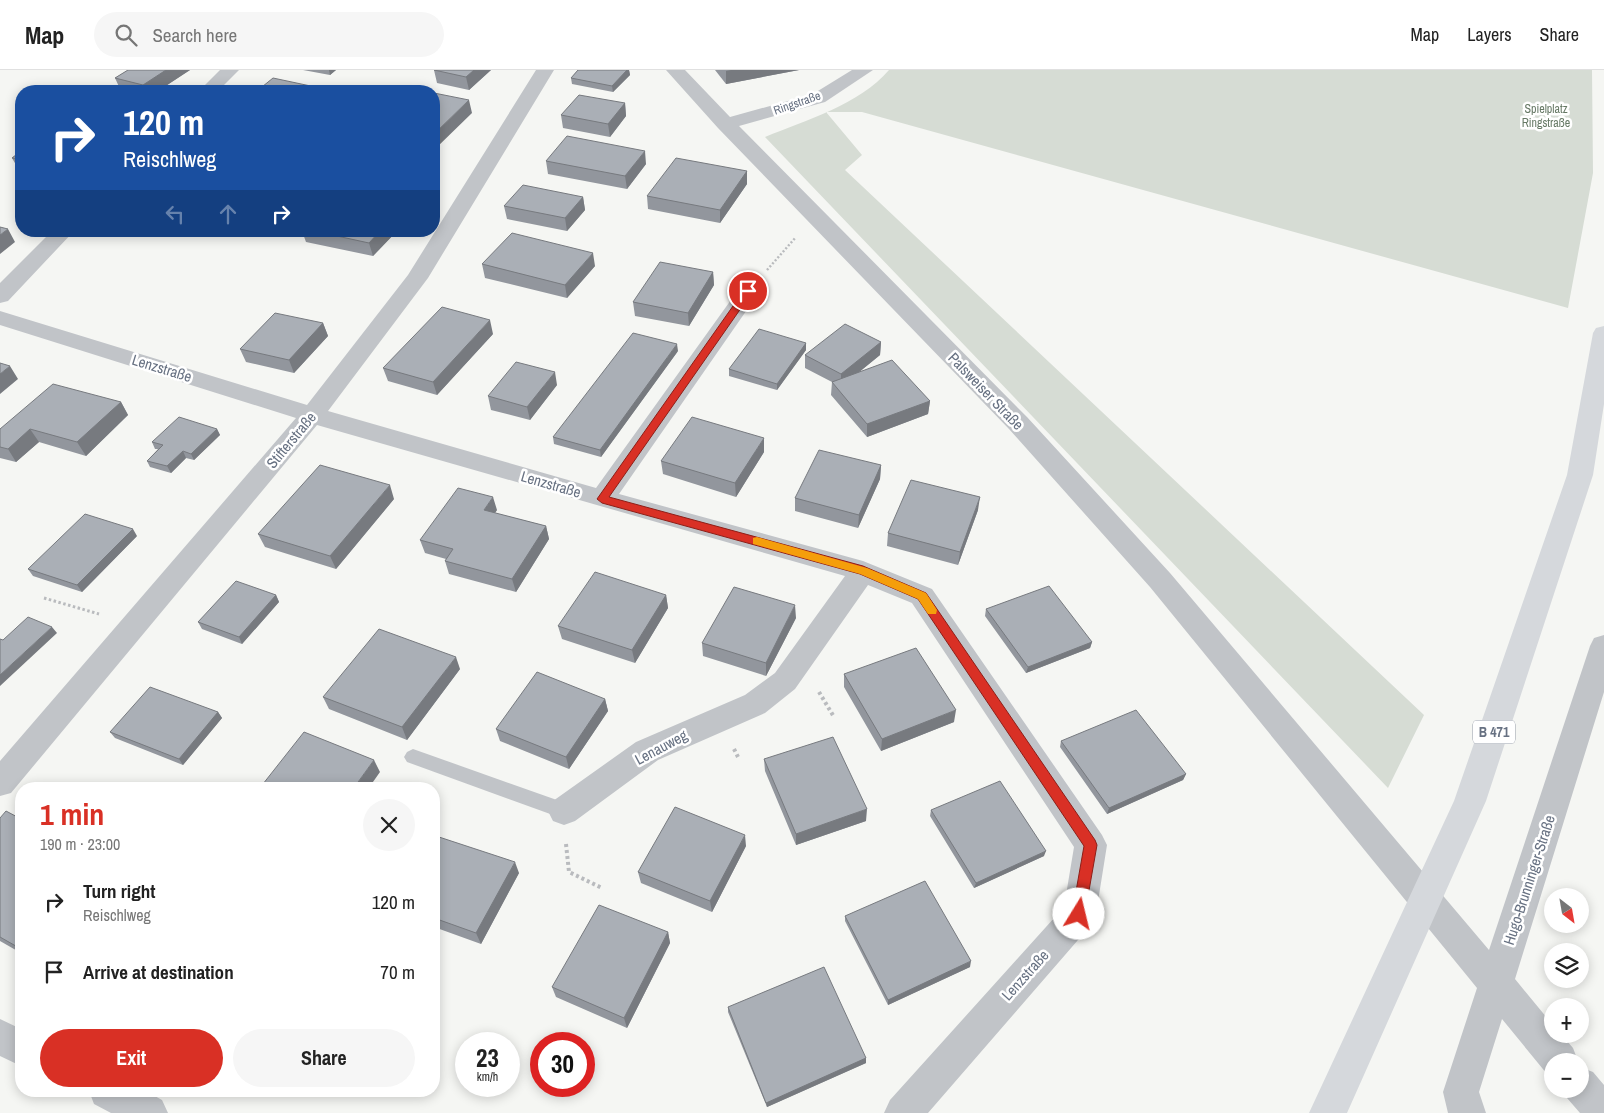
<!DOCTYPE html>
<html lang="en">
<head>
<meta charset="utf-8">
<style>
  body { margin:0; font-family:"Archivo Narrow",sans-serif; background:#f6f6f6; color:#222; height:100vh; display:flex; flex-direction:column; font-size:19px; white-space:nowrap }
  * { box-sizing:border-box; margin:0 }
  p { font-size:16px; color:#767676 }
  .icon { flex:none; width:28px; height:28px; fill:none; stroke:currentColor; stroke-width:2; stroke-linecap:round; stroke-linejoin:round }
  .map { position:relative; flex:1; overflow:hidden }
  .side { position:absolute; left:15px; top:712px; width:425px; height:315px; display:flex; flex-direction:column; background:#fff; border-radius:20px; box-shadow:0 2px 12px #0003 }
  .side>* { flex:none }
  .banner { position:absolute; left:15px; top:15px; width:425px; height:152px; border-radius:20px; box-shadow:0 2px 12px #0003; background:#1a4fa0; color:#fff; overflow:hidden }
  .needle { width:32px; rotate:149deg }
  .tools { position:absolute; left:1544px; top:818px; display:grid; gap:10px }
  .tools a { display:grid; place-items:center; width:45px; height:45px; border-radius:50%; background:#fff; box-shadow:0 2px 12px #0003; font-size:25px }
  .speed { position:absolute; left:455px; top:962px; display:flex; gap:10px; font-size:25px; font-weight:700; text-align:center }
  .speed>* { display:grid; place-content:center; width:65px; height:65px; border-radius:50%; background:#fff; box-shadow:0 2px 12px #0003; line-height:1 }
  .speed small { font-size:12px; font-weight:400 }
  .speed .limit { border:8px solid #d22; background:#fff; color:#111 }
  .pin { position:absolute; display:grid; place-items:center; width:42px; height:42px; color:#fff; margin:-21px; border:2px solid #fff; border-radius:50%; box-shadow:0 1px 5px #0007 }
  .me { position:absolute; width:55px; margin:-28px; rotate:9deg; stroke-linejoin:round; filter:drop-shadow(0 0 4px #0008) }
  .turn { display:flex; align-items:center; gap:18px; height:105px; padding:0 25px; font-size:22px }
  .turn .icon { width:65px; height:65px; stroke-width:2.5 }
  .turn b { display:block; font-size:35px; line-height:42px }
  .lanes { display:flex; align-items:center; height:48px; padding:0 25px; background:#0003; justify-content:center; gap:25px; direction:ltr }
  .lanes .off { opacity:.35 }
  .round { display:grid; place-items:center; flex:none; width:52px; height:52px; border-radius:26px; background:#f6f6f6 }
  .summary { display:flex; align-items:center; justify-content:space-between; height:85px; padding:0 25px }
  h1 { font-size:30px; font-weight:700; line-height:38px; color:#d93025 }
  .cta { display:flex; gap:10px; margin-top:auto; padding:10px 25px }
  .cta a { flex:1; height:58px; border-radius:30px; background:#d93025; color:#fff; font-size:20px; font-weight:700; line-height:58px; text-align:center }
  .cta a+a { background:#f6f6f6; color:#222 }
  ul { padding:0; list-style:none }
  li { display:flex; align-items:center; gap:15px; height:70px; padding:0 25px }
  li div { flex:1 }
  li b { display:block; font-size:19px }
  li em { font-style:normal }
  header { display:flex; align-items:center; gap:30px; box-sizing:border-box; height:70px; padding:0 25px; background:#fff; border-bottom:1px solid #e0e0e0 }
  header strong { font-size:24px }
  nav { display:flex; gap:28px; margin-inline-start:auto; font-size:18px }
  .search { width:350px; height:45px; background:#f6f6f6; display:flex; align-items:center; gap:12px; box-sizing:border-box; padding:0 18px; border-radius:28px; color:#767676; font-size:19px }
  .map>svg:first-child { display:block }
</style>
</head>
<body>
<header>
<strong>Map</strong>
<div class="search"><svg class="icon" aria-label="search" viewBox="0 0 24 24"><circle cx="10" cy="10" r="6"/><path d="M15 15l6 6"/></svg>Search here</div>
<nav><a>Map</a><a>Layers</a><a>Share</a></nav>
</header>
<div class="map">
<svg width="1604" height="1043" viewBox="0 0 1604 1043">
  <rect width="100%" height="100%" fill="#f5f6f3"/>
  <path fill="#d6dcd4" d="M889,0h703l1,103 -25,135 -706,-196h-36l36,43 -17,15 579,545 -36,73 -623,-651c41,-17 94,-32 124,-67z"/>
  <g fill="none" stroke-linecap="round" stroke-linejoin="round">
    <path stroke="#b9bbbe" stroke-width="2.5" stroke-dasharray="2 2" stroke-linecap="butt" d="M767,200l29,-33"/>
    <path stroke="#b9bbbe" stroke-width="3" stroke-dasharray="2.5 2.5" stroke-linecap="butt" d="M44,528l55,16"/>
    <path stroke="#b9bbbe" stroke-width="4" stroke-dasharray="3 3" stroke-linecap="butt" d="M819,622l15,25
      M734,679l4,8
      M566,774l3,28 33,16"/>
    <path fill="#c1c4c8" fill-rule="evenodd" d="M413,679l158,56 2,6 -2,6 -7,2 -157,-57 -3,-5 3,-5z"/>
    <path fill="#c1c4c8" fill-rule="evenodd" d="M220,0h19l-21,21h-19z
      M536,0h18l-126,208 -100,133 268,77 145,-202 8,-2 8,2 3,5 -141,203 244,67 69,28 170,246 5,10 -11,69 -5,11 -163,188h-44l6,-13 174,-193 10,-60 -162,-244 -44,-18 -73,104 -30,24 -107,47 -83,61 -11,4 -11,-4 -5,-10 5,-10 83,-59 109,-47 30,-22 70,-97 -528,-151 -306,368 -11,3v-35l296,-343 -296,-93v-14l307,94 101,-130z
      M666,0h19l45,47 83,-23 39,-24h21l-48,32 -86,24 288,291 143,156 319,377 101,-304 4,-8 10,-3v57l-89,287 37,45v10h9l12,14 5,13h-26v15l-5,-2 -45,-55 -23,73 7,21h-38l-5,-21 34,-104 -327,-401 -141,-158 -291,-301z
      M52,161h22l-66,70 -8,2v-20z
      M0,949l21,10v37l-21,-10z
      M1580,997l13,5 11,13v28h-24l-13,-15 -4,-9h17z
      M89,1021h57l16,9 6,13h-57l-17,-9z"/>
    <path fill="#d5d8dc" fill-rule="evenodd" d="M1604,256v78l-11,71 -107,326 -139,312h-38l145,-312 113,-326 26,-142 3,-5z"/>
  </g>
  <path fill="#92969d" d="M128,0h62l-32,21h-37l-6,-13z
    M303,0h33l-6,5z
    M434,0h57l-22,20 -32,-7z
    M578,0h51l1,5 -17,17 -41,-8 -1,-6z
    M715,0h84l-73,14z
    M625,33l1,13 -16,21 -47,-9 -2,-13z
    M21,81v20l-2,-1 -7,-12z
    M546,91l100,3 -19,25 -79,-15z
    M747,101v13l-27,39 -72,-14 -1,-13z
    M583,127l2,13 -18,21 -60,-12 -3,-13z
    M302,161h95l-24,25 -67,-14z
    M482,194l113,2 -28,32 -82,-20z
    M713,202l1,13 -25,41 -54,-10 -2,-14z
    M323,253l5,13 -34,37 -48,-11 -6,-13z
    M493,264l-56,61 -49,-14 -5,-13z
    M881,272l-1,13 -21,17 71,29 -2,13 -61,23 -36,-42 1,-13 -27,-14v-13z
    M806,273v7l-29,40 -48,-14v-7z
    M678,281l-77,106 -47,-13 -1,-7z
    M557,315l-27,35 -39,-10 -3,-14z
    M121,332l7,13 -42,41 -47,-14 -23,20 -16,-4v-29z
    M217,359l3,6 -26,25 -8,-2 -15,15 -21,-6 -3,-6 11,-12h-3l-3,-7z
    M764,382l-28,45 -73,-23 -2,-13z
    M881,395l-1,14 -22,49 -63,-17v-13z
    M394,429l-58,70 -71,-22 -7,-13z
    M497,440l-2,3 51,13 3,13 -33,53 -67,-18 -4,-13 1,-2 -21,-6 -5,-13z
    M978,440l-20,55 -71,-19 1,-13z
    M137,466l-55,56 -49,-16 -5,-7z
    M276,525l3,7 -37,42 -40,-15 -4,-7z
    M666,525l2,13 -33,55 -73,-24 -4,-13z
    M986,539l106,33 -2,6 -64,25 -41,-57z
    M796,548l-30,58 -63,-20 -1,-13z
    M460,599l-53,71 -78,-31 -6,-12z
    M844,604l110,48 -73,29 -37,-64z
    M605,629l3,12 -39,58 -69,-28 -4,-12z
    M218,642l4,6 -39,47 -68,-27 -5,-6z
    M1061,671l125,33 -3,6 -76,34 -47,-67z
    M764,689l102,62 -70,24 -31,-74z
    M931,740l113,46 -70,32 -44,-72z
    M0,748l21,1v134l-21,-12z
    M434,776l85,27 -38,71 -47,-17z
    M746,776l-34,66 -71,-29 -3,-11z
    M845,846l125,51 -82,38 -43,-84z
    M668,862l2,11 -43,85 -71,-31 -4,-10z
    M728,937l138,51v5l-99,44 -39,-95z"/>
  <path fill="#777a7f" d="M166,0h24l-32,21h-12l-3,-6z
    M329,0h7l-6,5z
    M474,0h17l-22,20 -3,-13z
    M627,0h2l1,5 -17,17 -1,-6z
    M731,0h68l-73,14v-13z
    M320,18l1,3h-5z
    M469,30l3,13 -38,37v-16z
    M625,33l1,13 -16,21 -2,-13z
    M645,81l1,13 -19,25 -2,-13z
    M747,101v13l-27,39v-13z
    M583,127l2,13 -18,21 -2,-13z
    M8,159l7,13 -15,12v-19z
    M380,161h17l-24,25 -4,-13z
    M593,183l2,13 -28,32 -2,-13z
    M713,202l1,13 -25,41 -1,-13z
    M490,250l3,14 -56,61 -4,-13z
    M323,253l5,13 -34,37 -5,-13z
    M881,272l-1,13 -39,32v-13z
    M806,273v7l-29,40v-6z
    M677,274l1,7 -77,106 -1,-7z
    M10,296l8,13 -18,15v-20z
    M555,302l2,13 -27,35 -3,-13z
    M930,331l-2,13 -61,23v-13z
    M121,332l7,13 -42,41 -9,-14z
    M30,359l9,13 -23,20 -8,-13z
    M217,359l3,6 -26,25 -3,-6z
    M764,368v14l-28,45 -1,-14z
    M183,381l3,7 -15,15 -4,-7z
    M881,395l-1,14 -22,49 1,-13z
    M390,415l4,14 -58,70 -6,-13z
    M493,427l4,13 -9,13 -4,-13z
    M980,427l-2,13 -20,55 2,-13z
    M546,456l3,13 -33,53 -4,-13z
    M133,459l4,7 -55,56 -5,-7z
    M276,525l3,7 -37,42 -3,-7z
    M666,525l2,13 -33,55 -3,-13z
    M795,535l1,13 -30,58v-13z
    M52,557l5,6 -57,53v-11z
    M1092,572l-2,6 -64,25 2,-6z
    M456,587l4,12 -53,71 -5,-13z
    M605,629l3,12 -39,58 -3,-12z
    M956,640l-2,12 -73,29 1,-12z
    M218,642l4,6 -39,47 -4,-6z
    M374,690l6,12 -12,17h-15z
    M1186,704l-3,6 -76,34 2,-6z
    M867,739l-1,12 -70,24v-11z
    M745,765l1,11 -34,66 -2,-11z
    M1046,781l-2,5 -70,32 2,-5z
    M515,792l4,11 -38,71 -5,-11z
    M668,862l2,11 -43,85 -3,-10z
    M971,891l-1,6 -82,38v-5z
    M866,988v5l-99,44 -1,-4z"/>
  <path fill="#aaafb6" stroke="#777a7f" d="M128,0h38l-23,15 -28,-7z
    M434,0h40l-8,7z
    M578,0h49l-15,16 -41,-8z
    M273,8l47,10 -4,3h-59z
    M434,23l35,7 -35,34z
    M579,25l46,8 -17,21 -47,-9z
    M567,66l78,15 -20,25 -79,-15z
    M21,81v8l-9,-1z
    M676,88l71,13 -27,39 -73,-14z
    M523,115l60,12 -18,21 -61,-12z
    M0,157l8,2 -8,6z
    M314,161h66l-11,12z
    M512,163l81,20 -28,32 -83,-21z
    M660,192l53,10 -25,41 -55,-11z
    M442,237l48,13 -57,62 -50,-14z
    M275,243l48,10 -34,37 -49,-11z
    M845,254l36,18 -40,32 -36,-19z
    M759,259l47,14 -29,41 -48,-15z
    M633,263l44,11 -77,106 -47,-13z
    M892,290l38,41 -63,23 -35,-42z
    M516,292l39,10 -28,35 -39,-11z
    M0,293l10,3 -10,8z
    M53,314l68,18 -44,40 -47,-13 -22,20 -8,-2v-18z
    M179,347l38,12 -26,25 -8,-3 -16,15 -20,-5 16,-16 -11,-3z
    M692,347l72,21 -29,45 -74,-22z
    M819,380l62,15 -22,50 -64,-17z
    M320,395l70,20 -60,71 -72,-22z
    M911,410l69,17 -20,55 -72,-19z
    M458,418l35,9 -9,13 62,16 -34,53 -67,-18 8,-12 -33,-9z
    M85,444l48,15 -56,56 -49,-16z
    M595,502l71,23 -34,55 -74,-24z
    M236,511l40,14 -37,42 -41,-15z
    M1049,516l43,56 -64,25 -42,-58z
    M734,517l61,18 -29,58 -64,-20z
    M28,547l24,10 -52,48v-36l3,1z
    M379,559l77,28 -54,70 -79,-30z
    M916,578l40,62 -74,29 -38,-65z
    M537,602l68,27 -39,58 -70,-28z
    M150,617l68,25 -39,47 -69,-27z
    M1136,640l50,64 -77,34 -48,-67z
    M304,662l70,28 -21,29h-94z
    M833,667l34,72 -71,25 -32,-75z
    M1000,711l46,70 -70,32 -45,-73z
    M675,737l70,28 -35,66 -72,-29z
    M6,741l15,8v130l-21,-12v-119z
    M439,767l76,25 -39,71 -42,-15v-72z
    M925,811l46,80 -83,39 -43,-84z
    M599,835l69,27 -44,86 -72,-31z
    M824,897l42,91 -100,45 -38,-96z"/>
  <path fill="#d93025" stroke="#8d1f18" d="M745,219l8,2 -144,206 254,69 63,27 169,247 2,5 -13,74 -5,2 -5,-2 -2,-5 12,-68 -166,-247 -58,-25 -258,-71 -5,-4z"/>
  <path fill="#f59e0b" d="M757,467l110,31 59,25 11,17 -1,4h-8l-10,-15 -58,-25 -107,-30v-6z"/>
  <g text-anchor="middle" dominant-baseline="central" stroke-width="5" stroke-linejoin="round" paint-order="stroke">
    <g font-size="12" fill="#677182" stroke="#fff">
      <text transform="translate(797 33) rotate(-19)">Ringstraße</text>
    </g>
    <g font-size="12" fill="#667965" stroke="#fff">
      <text x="1546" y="39">Spielplatz<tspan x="1546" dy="14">Ringstraße</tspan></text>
    </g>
    <rect fill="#fff" stroke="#959ca8" stroke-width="1" x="1473" y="650.5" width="42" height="23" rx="4"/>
    <g font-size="14" font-weight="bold" fill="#677182">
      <text x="1494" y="662">B 471</text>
    </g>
    <g font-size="15" fill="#677182" stroke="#fff">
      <text transform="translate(162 298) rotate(17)">Lenzstraße</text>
      <text transform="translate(986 321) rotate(46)">Palsweiser Straße</text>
      <text transform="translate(291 370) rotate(-50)">Stifterstraße</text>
      <text transform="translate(551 414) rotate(16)">Lenzstraße</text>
      <text transform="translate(661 677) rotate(-28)">Lenauweg</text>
      <text transform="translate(1529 810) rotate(-72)">Hugo-Brunninger-Straße</text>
      <text transform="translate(1025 905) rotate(-48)">Lenzstraße</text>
    </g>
  </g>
</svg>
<div class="tools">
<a><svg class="needle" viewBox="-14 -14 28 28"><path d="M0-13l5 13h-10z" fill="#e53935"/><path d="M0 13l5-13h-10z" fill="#767676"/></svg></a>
<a><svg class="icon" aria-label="layers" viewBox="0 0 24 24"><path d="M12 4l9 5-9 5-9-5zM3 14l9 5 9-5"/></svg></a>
<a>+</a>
<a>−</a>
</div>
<div class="speed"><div>23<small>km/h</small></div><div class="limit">30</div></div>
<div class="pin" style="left:748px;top:221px;background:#d93025"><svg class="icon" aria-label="arrive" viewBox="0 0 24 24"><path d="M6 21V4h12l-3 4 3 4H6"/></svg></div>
<svg class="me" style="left:1079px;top:844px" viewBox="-20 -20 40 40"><circle r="19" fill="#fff"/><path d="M0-13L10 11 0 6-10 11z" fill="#d93025"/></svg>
<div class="banner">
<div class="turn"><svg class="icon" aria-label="right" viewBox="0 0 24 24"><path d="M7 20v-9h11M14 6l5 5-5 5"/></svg><div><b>120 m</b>Reischlweg</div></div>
<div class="lanes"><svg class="icon off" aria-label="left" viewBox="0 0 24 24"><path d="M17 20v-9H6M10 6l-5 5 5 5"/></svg><svg class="icon off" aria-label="ahead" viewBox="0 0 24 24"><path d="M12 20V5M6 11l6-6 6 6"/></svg><svg class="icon" aria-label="right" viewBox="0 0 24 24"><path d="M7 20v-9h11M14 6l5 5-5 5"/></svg></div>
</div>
<section class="side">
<div class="summary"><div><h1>1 min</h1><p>190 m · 23:00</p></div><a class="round"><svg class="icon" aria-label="close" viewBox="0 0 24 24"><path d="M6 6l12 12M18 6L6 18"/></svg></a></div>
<ul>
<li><svg class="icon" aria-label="right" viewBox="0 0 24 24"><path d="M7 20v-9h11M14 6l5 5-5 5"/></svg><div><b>Turn right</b><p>Reischlweg</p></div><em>120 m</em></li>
<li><svg class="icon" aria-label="arrive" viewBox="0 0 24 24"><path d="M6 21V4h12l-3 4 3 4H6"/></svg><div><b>Arrive at destination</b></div><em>70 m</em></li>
</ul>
<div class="cta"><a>Exit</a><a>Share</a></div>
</section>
</div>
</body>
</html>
